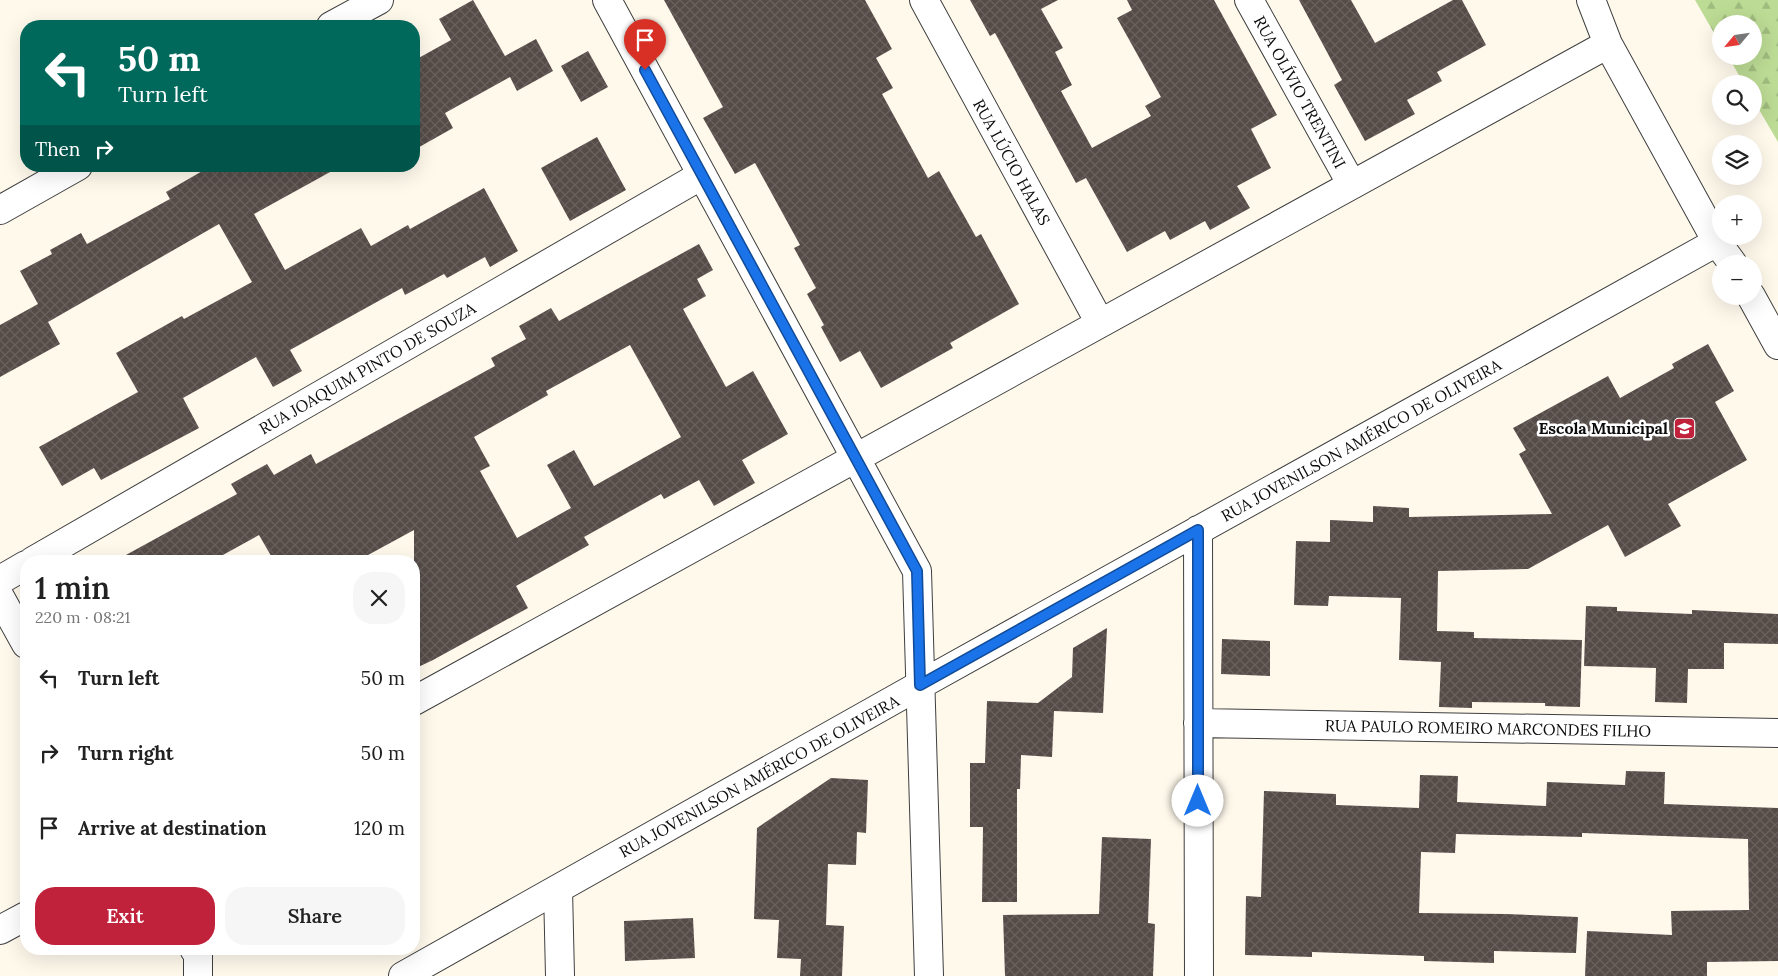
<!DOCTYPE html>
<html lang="en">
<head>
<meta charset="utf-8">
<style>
  body { margin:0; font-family:Lora,serif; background:#f6f6f6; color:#222; height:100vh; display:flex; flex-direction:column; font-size:19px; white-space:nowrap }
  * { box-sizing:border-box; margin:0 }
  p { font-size:16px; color:#767676 }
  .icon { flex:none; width:28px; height:28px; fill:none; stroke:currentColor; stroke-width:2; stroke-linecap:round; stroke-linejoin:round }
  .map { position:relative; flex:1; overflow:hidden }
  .panel { position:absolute; left:20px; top:555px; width:400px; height:400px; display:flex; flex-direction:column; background:#fff; border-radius:20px; box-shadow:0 5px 20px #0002 }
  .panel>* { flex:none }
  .guide { position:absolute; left:20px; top:20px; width:400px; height:152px; border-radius:20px; box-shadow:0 5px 20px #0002; background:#00695c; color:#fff; overflow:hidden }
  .needle { width:32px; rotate:241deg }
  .fabs { position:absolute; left:1712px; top:15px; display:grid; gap:10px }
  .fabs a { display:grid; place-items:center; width:50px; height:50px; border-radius:50%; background:#fff; box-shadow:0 5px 20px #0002; font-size:25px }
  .pin { position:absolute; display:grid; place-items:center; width:42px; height:42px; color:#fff; margin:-51px -21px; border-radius:50% 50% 50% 0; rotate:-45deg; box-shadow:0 0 5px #0007 }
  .pin .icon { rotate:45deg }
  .me { position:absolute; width:55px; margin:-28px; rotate:0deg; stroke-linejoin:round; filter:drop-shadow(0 0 4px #0008) }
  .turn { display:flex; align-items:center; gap:18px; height:105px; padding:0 15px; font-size:22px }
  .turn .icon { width:65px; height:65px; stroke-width:2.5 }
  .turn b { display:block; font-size:35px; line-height:42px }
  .then { display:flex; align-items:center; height:48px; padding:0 15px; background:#0003; gap:10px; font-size:19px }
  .round { display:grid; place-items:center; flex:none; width:52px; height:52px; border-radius:20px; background:#f6f6f6 }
  .summary { display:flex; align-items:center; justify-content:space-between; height:85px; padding:0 15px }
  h1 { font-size:30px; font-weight:600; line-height:38px }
  .cta { display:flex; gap:10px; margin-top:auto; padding:10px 15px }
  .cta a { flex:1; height:58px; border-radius:20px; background:#c0213b; color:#fff; font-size:20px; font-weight:600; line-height:58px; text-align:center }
  .cta a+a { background:#f6f6f6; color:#222 }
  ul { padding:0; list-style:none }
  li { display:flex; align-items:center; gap:15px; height:75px; padding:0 15px }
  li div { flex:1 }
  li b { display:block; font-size:19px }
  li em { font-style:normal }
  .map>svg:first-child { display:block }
</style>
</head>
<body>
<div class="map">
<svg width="1778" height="976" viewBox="0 0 1778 976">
  <defs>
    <pattern id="forest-firs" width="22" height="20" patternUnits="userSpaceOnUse" patternTransform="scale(1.25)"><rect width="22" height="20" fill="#bcdb94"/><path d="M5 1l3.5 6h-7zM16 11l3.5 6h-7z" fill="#a0bb7e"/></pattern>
    <pattern id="building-cross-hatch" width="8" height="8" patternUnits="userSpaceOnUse" patternTransform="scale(1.25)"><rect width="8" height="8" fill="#554c48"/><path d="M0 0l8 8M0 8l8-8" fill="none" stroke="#68615e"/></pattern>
  </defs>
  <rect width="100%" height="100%" fill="#fff9ec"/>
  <path fill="url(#forest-firs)" d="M1695,0h83v142l-24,-41v-17h-10l-16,-28h26v-32h-33v21z"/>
  <path fill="url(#building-cross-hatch)" fill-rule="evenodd" d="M473,0l32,56 31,-17 17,32 -36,20 -7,-14 -65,36 8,15 -39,22v-93l1,3 36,-20 -12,-21z
    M664,0h201l27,49 -16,9 17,30 -11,6 46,84 11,-7 37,66 5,-3 38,70 -69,39 3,5 -72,40 -21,-37 -20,11 -19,-35 3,-2 -17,-31 9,-6 -22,-40 6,-3 -45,-82 -20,11 -32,-56 20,-11z
    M970,0h88l-17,9 22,39 -8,4 17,33 -11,6 31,57 59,-32 -6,-10 16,-9 -44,-79 15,-8 -5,-10h87l63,115 -26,14 20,39 -34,18 13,22 -40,22 -5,-9 -35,19 -5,-9 -38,21 -41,-74 -10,5 -81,-150 -5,3z
    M1299,0h52l24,43 78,-43h9l24,45 -49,27 5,9 -35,19 8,14 -50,27 -31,-56 8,-5z
    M588,51l20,36 -27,15 -20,-36z
    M597,137l29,53 -56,31 -29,-53z
    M211,166h130l-87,48 31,56 76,-42 10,18 37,-21 2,4 74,-41 34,63 -28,16 -5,-10 -38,21 -3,-4 -39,21 -3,-7 -112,62 12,21 -29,16 -17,-30 -73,41 16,30 -98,52 -7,-12 -32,18 -23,-39 99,-55 -22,-39 66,-37 2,3 68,-37 -33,-58 -171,98 12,22 -60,33v-52l38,-21 -18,-33 32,-17 -2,-4 31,-17 6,11 83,-45 -4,-7z
    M699,244l14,26 -16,9 9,17 -23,13 43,78 27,-16 35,63 -46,26 13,23 -41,23 -15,-26 -35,19 -3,-5 -77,43 5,8 -73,41 12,22 -95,52 -19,9v-139l-57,31h-83l-15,-26 -47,26h-97l122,-67 -6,-10 36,-20 7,11 37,-21 5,10 179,-98 -4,-8 35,-19 -7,-13 32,-18 8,13zM630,345l51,92 -87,49 -20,-36 -27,15 24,43 -54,30 -37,-67 10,-5 -16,-29 74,-42 -2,-4z
    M1708,344l26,47 -19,11 32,58 -79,44 13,22 -56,31 -17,-32 -80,44 -90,2 -1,60 37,1v6l108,2 -2,67 -35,-1v-3l-73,-1v6l-33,-1 2,-45 -42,-2 2,-62 -72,-2 -1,10 -34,-1 2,-64 34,1v-22l43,2v-16l36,2v9l143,-3 -33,-60 7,-4 -13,-22 95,-52 12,22 54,-30 -2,-4z
    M1586,606l31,1v4l75,3v-4l86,4v30l-54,-1v26h-36l-1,34 -32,-1 1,-34 -72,-2z
    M1107,628l-4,85 -49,-2 -2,46 -31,-2 -1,34h-3v113h-35l1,-75h-13v-64h15l2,-62 51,2 34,-26 1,-29z
    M1222,639l48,2v35l-49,-2z
    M1626,771l39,1 -1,32 114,4v153l-71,1v14h-122l2,-45 85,4 -1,-24 78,-1 -1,-71 -166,-6v4l-126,-3 -1,19 -34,-1 -2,61 86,1 73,3 -2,36 -82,-2v12l-70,-2v-5l-112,-4v5l-67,-2 1,-59 15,1 3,-106 72,3v11l83,3 1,-33 38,1 -1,26 89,4 1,-24 78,3z
    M831,778l37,2 -2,53 -9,-1 -1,33 -28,-1 -2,61 18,1 -2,50h-42l1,-17 -24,-1 2,-38 -25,-1 3,-91z
    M1102,837l49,2 -3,84 7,1 -2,52h-148l-2,-61 96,-1z
    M693,918l2,40 -70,3 -1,-40z"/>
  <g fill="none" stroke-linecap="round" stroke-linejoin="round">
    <defs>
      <path id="minor" d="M607,0l310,571 12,405
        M924,0l176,323
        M1249,0l103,185
        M1591,0l17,44 109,198 16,22
        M331,26l48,-26
        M0,210l78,-44
        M1751,296l27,49
        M1198,530l1,446
        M33,561l669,-386
        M0,580l26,-15
        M0,597l26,47
        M414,701l1194,-657
        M1198,723l580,10
        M558,889l2,87
        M0,930l26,-14
        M194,949l4,6v21
        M403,976l517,-291 797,-443"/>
    </defs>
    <use href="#minor" stroke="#3f3f3f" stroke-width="30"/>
    <use href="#minor" stroke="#fff" stroke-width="28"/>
  </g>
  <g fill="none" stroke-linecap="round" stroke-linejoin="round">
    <defs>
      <path id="route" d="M645,70l272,501 3,114 278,-155v271"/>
    </defs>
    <use href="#route" stroke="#114b97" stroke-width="12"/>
    <use href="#route" stroke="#1a73e8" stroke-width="9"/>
  </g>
  <defs>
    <symbol id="school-square" viewBox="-11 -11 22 22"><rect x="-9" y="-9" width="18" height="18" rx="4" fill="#c0213b" stroke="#fff"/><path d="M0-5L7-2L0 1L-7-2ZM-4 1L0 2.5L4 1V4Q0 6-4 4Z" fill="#fff"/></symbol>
  </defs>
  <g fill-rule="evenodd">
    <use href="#school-square" x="1672" y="416" width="25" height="25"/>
  </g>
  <g text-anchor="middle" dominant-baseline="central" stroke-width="5" stroke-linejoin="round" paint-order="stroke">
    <g font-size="16" fill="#0c0c0c" stroke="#fff">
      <text transform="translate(1300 92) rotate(61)">RUA OLÍVIO TRENTINI</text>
      <text transform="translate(1012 162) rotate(61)">RUA LÚCIO HALAS</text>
      <text transform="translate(367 368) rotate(-30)">RUA JOAQUIM PINTO DE SOUZA</text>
      <text transform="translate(1361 440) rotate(-29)">RUA JOVENILSON AMÉRICO DE OLIVEIRA</text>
      <text transform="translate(1488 728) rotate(1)">RUA PAULO ROMEIRO MARCONDES FILHO</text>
      <text transform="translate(759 776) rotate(-29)">RUA JOVENILSON AMÉRICO DE OLIVEIRA</text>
    </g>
    <g font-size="16" font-weight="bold" fill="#0c0c0c" stroke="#fff" text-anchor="end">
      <text x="1668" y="428">Escola Municipal</text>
    </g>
  </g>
</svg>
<div class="fabs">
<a><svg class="needle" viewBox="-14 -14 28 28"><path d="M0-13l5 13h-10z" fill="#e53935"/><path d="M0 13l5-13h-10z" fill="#767676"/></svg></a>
<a><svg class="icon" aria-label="search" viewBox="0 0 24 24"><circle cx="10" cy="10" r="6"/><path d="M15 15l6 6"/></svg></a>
<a><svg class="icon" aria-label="layers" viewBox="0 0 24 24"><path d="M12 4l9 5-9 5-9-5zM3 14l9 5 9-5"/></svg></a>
<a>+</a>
<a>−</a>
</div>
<div class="pin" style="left:645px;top:70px;background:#d93025"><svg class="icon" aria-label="arrive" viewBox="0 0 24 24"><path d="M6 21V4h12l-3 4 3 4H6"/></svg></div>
<svg class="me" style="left:1198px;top:801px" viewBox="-20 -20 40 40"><circle r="19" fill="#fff"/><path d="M0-13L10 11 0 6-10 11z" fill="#1a73e8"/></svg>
<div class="guide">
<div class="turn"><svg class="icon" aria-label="left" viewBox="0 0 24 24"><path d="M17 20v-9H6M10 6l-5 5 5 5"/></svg><div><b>50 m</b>Turn left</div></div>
<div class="then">Then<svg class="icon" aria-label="right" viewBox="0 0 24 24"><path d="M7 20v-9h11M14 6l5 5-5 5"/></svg></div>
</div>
<section class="panel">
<div class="summary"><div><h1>1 min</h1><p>220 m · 08:21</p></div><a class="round"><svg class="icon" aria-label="close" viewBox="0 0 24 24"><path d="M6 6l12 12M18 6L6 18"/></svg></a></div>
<ul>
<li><svg class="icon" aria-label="left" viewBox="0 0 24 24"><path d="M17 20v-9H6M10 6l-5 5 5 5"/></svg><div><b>Turn left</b></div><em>50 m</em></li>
<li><svg class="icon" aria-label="right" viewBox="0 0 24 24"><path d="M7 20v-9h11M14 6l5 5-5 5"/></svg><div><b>Turn right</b></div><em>50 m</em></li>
<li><svg class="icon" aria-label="arrive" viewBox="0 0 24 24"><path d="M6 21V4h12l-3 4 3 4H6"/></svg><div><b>Arrive at destination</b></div><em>120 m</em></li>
</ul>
<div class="cta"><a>Exit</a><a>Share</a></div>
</section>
</div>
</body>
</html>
